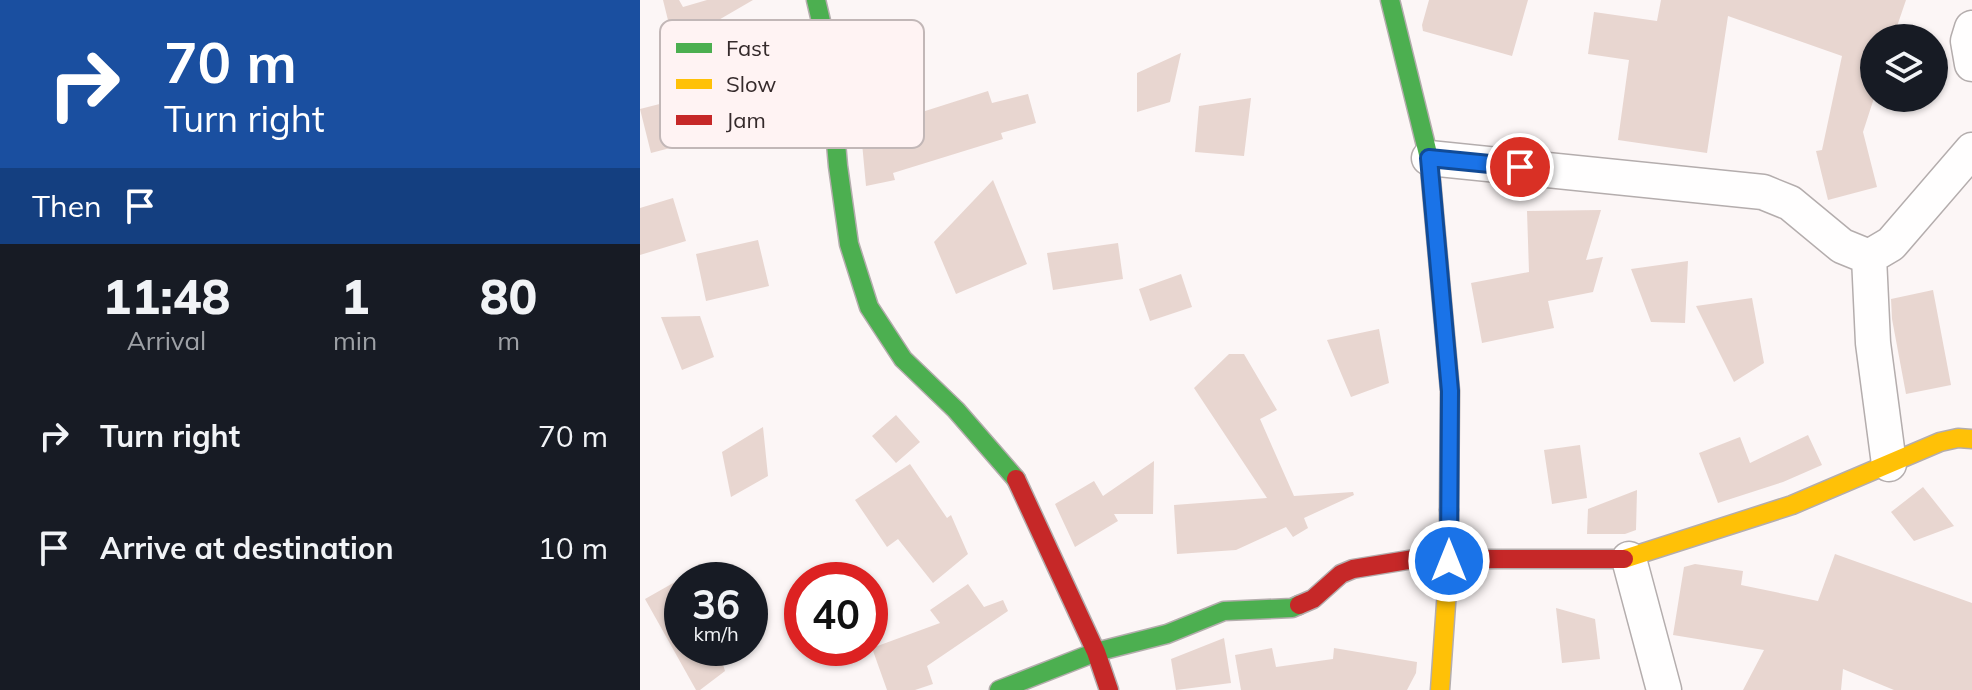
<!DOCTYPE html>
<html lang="en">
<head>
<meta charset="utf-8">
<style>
  body { margin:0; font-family:Mulish,sans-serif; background:#20242c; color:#f1f3f6; height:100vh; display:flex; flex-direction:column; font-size:30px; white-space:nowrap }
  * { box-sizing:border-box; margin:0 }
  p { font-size:26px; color:#9ea1a6 }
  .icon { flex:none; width:44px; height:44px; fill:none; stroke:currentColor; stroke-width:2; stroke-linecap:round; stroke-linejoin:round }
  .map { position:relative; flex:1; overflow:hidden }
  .side { display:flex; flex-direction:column; background:#171b24; width:640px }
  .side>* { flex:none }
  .hud { background:#1a4fa0; color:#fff; overflow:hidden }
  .buttons { position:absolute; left:1220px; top:24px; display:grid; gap:16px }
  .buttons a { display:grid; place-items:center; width:88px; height:88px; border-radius:50%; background:#171b24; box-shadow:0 2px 6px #0004; font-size:40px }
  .speed { position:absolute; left:24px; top:562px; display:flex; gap:16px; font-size:40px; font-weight:700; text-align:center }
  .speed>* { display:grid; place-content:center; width:104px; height:104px; border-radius:50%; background:#171b24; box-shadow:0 2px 6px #0004; line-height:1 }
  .speed small { font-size:20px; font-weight:400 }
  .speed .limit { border:12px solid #d22; background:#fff; color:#111 }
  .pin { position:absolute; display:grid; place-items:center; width:68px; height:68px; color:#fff; margin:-34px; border:4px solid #fff; border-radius:50%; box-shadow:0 2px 8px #0007 }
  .me { position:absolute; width:88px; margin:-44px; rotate:0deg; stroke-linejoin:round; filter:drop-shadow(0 0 6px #0008) }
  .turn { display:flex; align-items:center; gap:28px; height:168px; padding:0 32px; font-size:36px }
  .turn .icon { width:104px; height:104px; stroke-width:2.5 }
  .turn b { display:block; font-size:56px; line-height:68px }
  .then { display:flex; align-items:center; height:76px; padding:0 32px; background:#0003; gap:16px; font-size:30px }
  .eta { display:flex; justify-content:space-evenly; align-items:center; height:136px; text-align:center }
  .eta b { font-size:48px; font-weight:800; line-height:56px }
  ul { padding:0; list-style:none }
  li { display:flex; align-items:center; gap:24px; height:112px; padding:0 32px }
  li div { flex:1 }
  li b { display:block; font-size:30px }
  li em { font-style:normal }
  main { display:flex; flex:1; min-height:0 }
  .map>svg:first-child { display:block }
</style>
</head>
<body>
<main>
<section class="side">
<div class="hud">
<div class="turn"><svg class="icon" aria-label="right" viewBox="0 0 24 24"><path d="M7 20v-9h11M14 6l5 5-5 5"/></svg><div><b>70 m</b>Turn right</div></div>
<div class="then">Then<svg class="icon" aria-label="arrive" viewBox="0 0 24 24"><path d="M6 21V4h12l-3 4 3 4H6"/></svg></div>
</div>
<div class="eta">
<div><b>11:48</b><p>Arrival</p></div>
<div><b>1</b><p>min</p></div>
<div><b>80</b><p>m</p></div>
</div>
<ul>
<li><svg class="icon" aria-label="right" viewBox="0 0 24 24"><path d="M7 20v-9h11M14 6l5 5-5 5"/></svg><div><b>Turn right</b></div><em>70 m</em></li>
<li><svg class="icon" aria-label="arrive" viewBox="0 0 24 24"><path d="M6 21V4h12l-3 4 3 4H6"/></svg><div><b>Arrive at destination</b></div><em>10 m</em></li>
</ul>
</section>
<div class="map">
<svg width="1332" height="690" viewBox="0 0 1332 690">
  <rect width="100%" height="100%" fill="#fcf6f6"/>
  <path fill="#e8d6d0" d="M23,0h16l4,7 24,-7h46l-55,32 17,28 19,78 -22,-1 -61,16 -11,-44 47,-12z
    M789,0h99l-16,56 -89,-25 -1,-6z
    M1021,0h245l-13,38h-19v60l-11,34 14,55 -49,13 -12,-49 6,-1 20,-94 -114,-40 -21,137 -89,-13 11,-80 -41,-6 6,-42 63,9z
    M234,49l26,70 88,-28 4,12 36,-9 8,29 -35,10 2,6 -110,34 2,7 -29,6 -12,-129z
    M541,53l-11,49 -33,10v-39z
    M611,98l-7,58 -49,-4 4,-46z
    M353,180l34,84 -71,30 -22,-52z
    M33,198l13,43 -46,14v-47z
    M961,210l-15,50 17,-3 -10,35 -45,9 6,27 -72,15 -11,-60 58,-11 -2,-61z
    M118,240l11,46 -63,15 -10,-47z
    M478,243l5,36 -70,11 -6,-37z
    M1048,261l-3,62 -34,-1 -20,-53z
    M541,274l11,33 -42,14 -11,-32z
    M1293,290l18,95 -45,9 -14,-75 -1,-20z
    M1112,298l12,65 -30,19 -38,-76z
    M60,316l14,41 -32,13 -21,-53z
    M739,329l10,54 -38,14 -24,-57z
    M589,354h15l33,56 -17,9 34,77 59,-4 1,3 -50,23 4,10 -15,9 -7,-10 -50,23 -59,4 -3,-49 93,-7 -73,-110z
    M256,415l24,27 -24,21 -24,-27z
    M123,427l5,49 -37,21 -9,-45z
    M1168,435l14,30 -39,17 -65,21 -19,-50 41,-16 10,26z
    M940,445l7,53 -35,6 -8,-54z
    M514,461l-1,53h-39l4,7 -43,26 -20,-43 39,-23 9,15z
    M270,464l37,54 4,-3 17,39 -35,29 -35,-44 -11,8 -32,-47z
    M1283,487l31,39 -40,15 -23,-29z
    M997,490l-1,40 -11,4h-38l1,-25z
    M1195,554l137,49v87h-78l-51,-21 -2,21h-98l21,-40 -91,-15 11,-68 11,-3 48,7 -2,14 77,16z
    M42,578v70h36l7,23 -25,19h-4l-51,-91z
    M328,584l16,23 19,-7 5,11 -81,55 6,18 -18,6h-28l-15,-42 68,-25 -10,-13z
    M916,608l39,11 5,40 -38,4z
    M584,638l7,45 -55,7 -5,-31z
    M632,648l4,19 57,-8 1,-11 83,14 -1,11 -9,17h-166l-6,-35z"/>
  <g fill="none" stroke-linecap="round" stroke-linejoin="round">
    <defs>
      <path id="street" d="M1332,28l-4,13 4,23
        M789,158l334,34 27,11 52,43 27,11
        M1229,257l4,86 16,121
        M1229,257l22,-13 81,-94
        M989,559l35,131"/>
      <path id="fast" d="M176,0l12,51 10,115 11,78 20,63 34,52 53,51 60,69
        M750,0l39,158 21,233 -1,119
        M359,690l97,-38 71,-18 57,-23 68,-3 7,-3"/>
      <path id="slow" d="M984,559l168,-54 148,-63 18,-4 14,1
        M800,690l9,-129v-51"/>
      <path id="jam" d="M376,479l80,173 13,38
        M659,605l14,-6 28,-25 12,-5 61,-10h210"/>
    </defs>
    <use href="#street" stroke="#b4adad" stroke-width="37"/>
    <use href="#fast" stroke="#b4adad" stroke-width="21"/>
    <use href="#slow" stroke="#b4adad" stroke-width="21"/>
    <use href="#jam" stroke="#b4adad" stroke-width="21"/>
    <use href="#street" stroke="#fffefe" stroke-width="34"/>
    <use href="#fast" stroke="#4caf50" stroke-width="18"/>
    <use href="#slow" stroke="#ffc107" stroke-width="18"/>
    <use href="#jam" stroke="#c62828" stroke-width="18"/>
  </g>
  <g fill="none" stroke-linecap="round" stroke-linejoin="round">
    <defs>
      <path id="route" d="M809,561l1,-170 -21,-233 91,9"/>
    </defs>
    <use href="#route" stroke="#114b97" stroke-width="20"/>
    <use href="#route" stroke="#1a73e8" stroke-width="14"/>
  </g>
  <rect x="20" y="20" width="264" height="128" rx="12" fill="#fff3f3" stroke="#c2b7b7" stroke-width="2"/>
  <rect x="36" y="43" width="36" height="10" fill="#4caf50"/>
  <rect x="36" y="79" width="36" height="10" fill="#ffc107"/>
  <rect x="36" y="115" width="36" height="10" fill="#c62828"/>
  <g font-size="22" fill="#352a2b">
    <text x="86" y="56">Fast</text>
    <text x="86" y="92">Slow</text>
    <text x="86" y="128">Jam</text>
  </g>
</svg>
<div class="buttons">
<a><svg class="icon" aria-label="layers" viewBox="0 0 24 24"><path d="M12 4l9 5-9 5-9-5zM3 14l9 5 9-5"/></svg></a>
</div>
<div class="speed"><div>36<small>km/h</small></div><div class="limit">40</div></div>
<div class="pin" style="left:880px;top:167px;background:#d93025"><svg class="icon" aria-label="arrive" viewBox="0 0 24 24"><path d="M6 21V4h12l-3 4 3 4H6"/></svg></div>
<svg class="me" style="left:809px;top:561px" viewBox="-20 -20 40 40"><circle r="17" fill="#1a73e8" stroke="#fff" stroke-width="3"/><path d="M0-11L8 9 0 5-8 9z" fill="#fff"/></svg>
</div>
</main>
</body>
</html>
